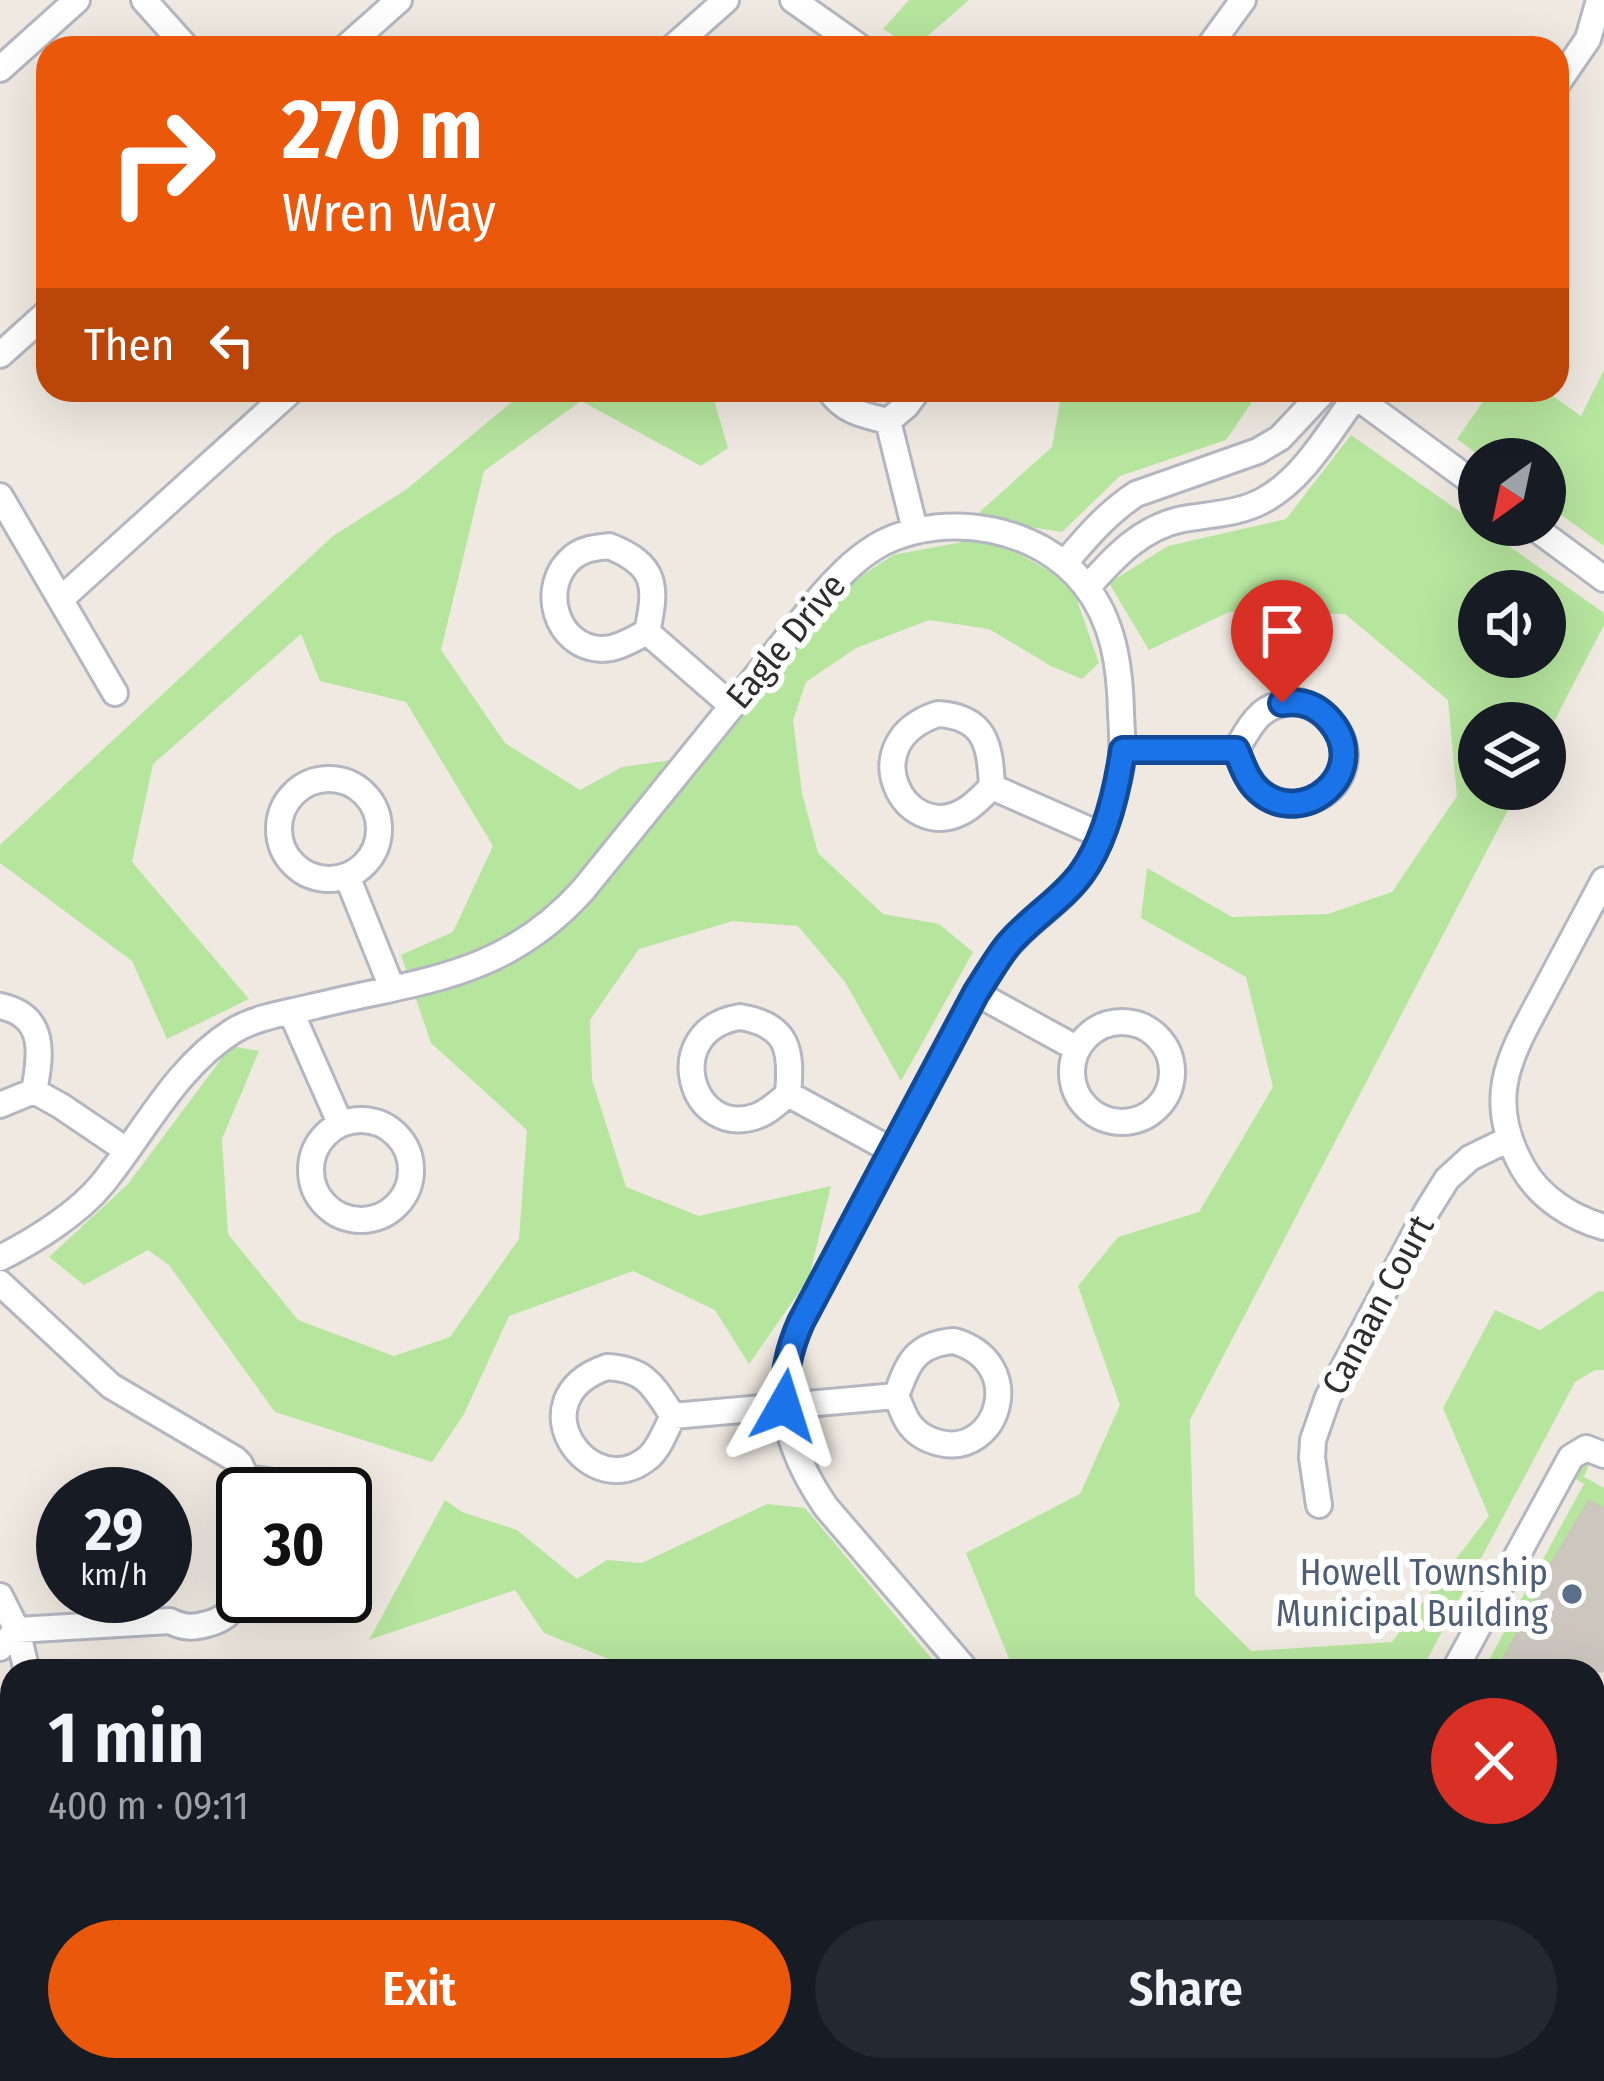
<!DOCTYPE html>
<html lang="en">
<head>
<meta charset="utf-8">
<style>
  body { margin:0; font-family:"Fira Sans Condensed",sans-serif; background:#242831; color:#f1f3f6; height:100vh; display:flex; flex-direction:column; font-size:45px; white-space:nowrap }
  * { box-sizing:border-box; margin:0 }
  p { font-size:39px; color:#9ea1a6 }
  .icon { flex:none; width:66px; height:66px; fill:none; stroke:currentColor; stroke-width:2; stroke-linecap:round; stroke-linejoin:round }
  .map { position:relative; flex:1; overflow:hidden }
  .side { position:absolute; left:0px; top:1659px; width:1605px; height:423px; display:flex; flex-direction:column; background:#171b24; border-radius:36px 36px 0 0; box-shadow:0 12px 48px #0002 }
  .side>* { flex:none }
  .hud { position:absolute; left:36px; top:36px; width:1533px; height:366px; border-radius:36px; box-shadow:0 12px 48px #0002; background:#ea580c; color:#fff; overflow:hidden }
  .needle { width:78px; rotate:213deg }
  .controls { position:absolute; left:1458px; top:438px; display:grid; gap:24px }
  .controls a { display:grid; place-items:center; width:108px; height:108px; border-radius:50%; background:#171b24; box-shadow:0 12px 48px #0002; font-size:60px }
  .speed { position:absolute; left:36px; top:1467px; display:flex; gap:24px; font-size:60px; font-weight:700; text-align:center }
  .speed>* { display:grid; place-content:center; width:156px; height:156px; border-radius:50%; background:#171b24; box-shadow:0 12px 48px #0002; line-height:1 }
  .speed small { font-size:30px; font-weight:400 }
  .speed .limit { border:6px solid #111; border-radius:18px; background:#fff; color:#111 }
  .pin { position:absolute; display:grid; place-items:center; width:102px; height:102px; color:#fff; margin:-123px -51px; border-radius:50% 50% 50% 0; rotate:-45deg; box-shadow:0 0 12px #0007 }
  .pin .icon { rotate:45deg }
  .me { position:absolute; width:132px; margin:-66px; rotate:6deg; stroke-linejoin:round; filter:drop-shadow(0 0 9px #0008) }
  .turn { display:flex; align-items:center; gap:42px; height:252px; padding:0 48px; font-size:54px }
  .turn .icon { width:156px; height:156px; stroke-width:2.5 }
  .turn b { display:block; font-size:84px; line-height:102px }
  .then { display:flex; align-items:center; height:114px; padding:0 48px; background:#0003; gap:24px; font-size:45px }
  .round { display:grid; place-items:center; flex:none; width:126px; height:126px; border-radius:63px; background:#242831 }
  .headline { display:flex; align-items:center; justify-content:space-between; height:204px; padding:0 48px }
  h1 { font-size:72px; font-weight:600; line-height:90px }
  .primary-button { display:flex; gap:24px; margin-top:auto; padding:24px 48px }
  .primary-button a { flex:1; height:138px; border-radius:72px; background:#ea580c; color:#fff; font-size:48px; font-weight:600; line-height:138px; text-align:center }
  .primary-button a+a { background:#242831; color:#f1f3f6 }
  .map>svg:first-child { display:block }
</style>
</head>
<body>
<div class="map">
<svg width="1604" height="2081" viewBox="0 0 1604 2081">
  <rect width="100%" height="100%" fill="#efe9e1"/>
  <path fill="#b6e59e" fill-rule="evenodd" d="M909,0h60l-55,48 -31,-19z
    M1604,370v176l-59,-43v-44h-61l-27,-20 34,-49h53l37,26z
    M506,390h205l17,58 -27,18 -120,-65 -97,70 -43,179 64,93 75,47 42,-23 86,-12 134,-166 51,-34 96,-18 82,46 28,80 -17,16 -31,-13 -62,-37 -60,-9 -73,28 -50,34 -13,38 9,73 16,60 65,61 56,10 34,28 -72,129 -56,-99 -47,-56 -65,-5 -94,28 -49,71 2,60 34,107 73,29 132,-30 -22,92 -60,86 -34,-54 -82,-39 -124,45 -45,98 -32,48 -157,-50 -106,-147 -21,-15 -64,35 -35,-28 79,-73 103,-138 28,5 -37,88 6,95 70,86 96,36 56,-19 69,-98 8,-109 -96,-87 -30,-88 52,-23 40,-86 -87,-144 -86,-21 -19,-47 -148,130 -21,98 117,137 -82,40 -35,-78 -132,-98v-18l333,-309 74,-47 106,-88z
    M1062,390h198l-34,50 -106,36 -58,56 -89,-14 79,-71z
    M1351,435l253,178v12l-59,114v-16h-66v66h40l-329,631 5,175 56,56 141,-9 97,-126 -46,-108 52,-98 45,20 59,-39 5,1v78h-9l-20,12 -154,289h-407l-48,-118 114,-59 40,-89 -42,-119 40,-49 81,-25 74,-125 -27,-110 -105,-59 6,-50 85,49 96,-3 64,-22 65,-96 -9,-96 -103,-86 -116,-2 -80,38 -40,-67 59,-37 118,-27zM1479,591h66v66h-66z
    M1581,1461h6l2,4 -5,12 20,11v21l-15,-7 -40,68 2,2 -4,64 -48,-26 7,-11 13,4 65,-119 -11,-7z
    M445,1500l17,12 55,18 60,49 30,-19 35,3 125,-59 38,4 137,163h-320l-1,-7 -77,-31 -29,-43 -146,50z
    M1508,1625l34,19 -45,27h-14z
    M1604,1829v117l-7,-3 -4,9v-105z
    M12,1976v94h90l5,11h-107v-50z
    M343,2070h79l-3,11h-82z
    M991,2070h105l13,11h-109z
    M1306,2070h53l-7,11h-55z"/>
  <path fill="#cbc7bf" stroke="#cbc5ba" stroke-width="3" d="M1589,1501l15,8v162h-107l54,-99 -3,-2z"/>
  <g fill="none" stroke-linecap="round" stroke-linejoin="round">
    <defs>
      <path id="minor" d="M144,0l43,48
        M793,0l68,48
        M345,48l54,-48
        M672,48l54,-48
        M1208,48l35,-48
        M0,69l77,-69
        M1557,84l31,-45 11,-39
        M0,355l48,-43
        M829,390c15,22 34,25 59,31l18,-15 12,-16
        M1347,390l132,97
        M888,421l27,109
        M0,496l115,197
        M1531,525l73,54
        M609,546c48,19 48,40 38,86 -14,7 -29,17 -45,17 -47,-1 -64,-64 -29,-92 11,-9 23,-9 36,-11z
        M1064,564c22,-26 43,-51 72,-70l122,-43 22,-13 45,-48
        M1087,588c27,-31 55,-61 96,-69 28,-5 56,-5 81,-19 40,-22 65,-68 92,-104
        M61,599l231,-209
        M647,632l85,74
        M1295,701c34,7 65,45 42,80 -16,24 -55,30 -77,11 -12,-11 -18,-27 -24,-42 17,-28 23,-45 59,-49z
        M938,714c49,3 52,33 54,73 -9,8 -19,20 -30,25 -58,31 -110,-70 -24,-98z
        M1123,750h113
        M279 829a50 50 0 1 1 100 0a50 50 0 1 1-100 0Z
        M992,787l109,48
        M347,876l45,112
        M1604,880c-19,35 -38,71 -57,107 -35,66 -65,108 -24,181 17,30 49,50 81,59
        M976,993l100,55
        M0,1006c47,10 41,49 34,85l-34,14
        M291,1012l49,111
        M740,1017c49,8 52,34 48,77 -9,8 -20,18 -31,22 -67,24 -98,-86 -17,-99z
        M1072 1072a50 50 0 1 1 100 0a50 50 0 1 1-100 0Z
        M34,1091l27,15 65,44
        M788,1094l103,56
        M311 1170a50 50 0 1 1 100 0a50 50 0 1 1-100 0Z
        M0,1258c34,-17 79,-45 103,-75 42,-52 72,-115 130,-152 23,-14 53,-18 78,-24 108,-27 192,-28 272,-117l239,-295c19,-21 37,-40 62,-53 64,-31 155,-15 200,42 30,37 36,83 37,129 1,22 3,42 -2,63 -7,32 -18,67 -35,94 -17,26 -44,43 -65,64 -18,17 -30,39 -43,59l-175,329c-31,69 -16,125 25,185l141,164
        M0,1283l111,103 124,73 5,5 6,14 29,4 15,12
        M954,1341c75,22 44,116 -14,102 -13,-3 -25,-10 -32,-21 -5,-8 -8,-18 -12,-26 12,-33 19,-52 58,-55z
        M607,1367c39,2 46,19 66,49 -7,13 -13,31 -24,41 -58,50 -135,-58 -42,-90z
        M673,1416l223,-20
        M1319,1505l-7,-47 1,-18 15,-43 99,-186 20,-32 23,-21 37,-18
        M0,1596l17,34 10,41
        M0,1648l17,-18 153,-9c13,7 23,7 37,3 44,-11 29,-48 31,-81 1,-13 3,-26 5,-39
        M1454,1671l117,-214 15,-9 18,7
        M0,1755l12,2
        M1593,1826l11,-10
        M0,1855l12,-4
        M0,1947l10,4
        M1593,1998l11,-27
        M1593,2018l11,5
        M900,2070l4,11
        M1556,2070l20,11
        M527,2081l13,-6 37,1 5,5
        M784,2081l3,-11
        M1385,2081l6,-11
        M1486,2081l6,-11"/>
    </defs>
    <use href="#minor" stroke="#b4b7c1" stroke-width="30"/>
    <path stroke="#c9c9c9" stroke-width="3" stroke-dasharray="9 6" stroke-linecap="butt" d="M1509,1621l35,19
      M1594,1667l10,5"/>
    <use href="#minor" stroke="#fff" stroke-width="24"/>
  </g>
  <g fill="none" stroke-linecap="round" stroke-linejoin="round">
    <defs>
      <path id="route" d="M784,1406c0,-31 4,-55 17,-84l175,-329c10,-15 20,-33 31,-47 22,-27 53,-44 74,-72 25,-34 36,-83 42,-124h113c6,14 11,31 23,41 44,39 113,-19 72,-69 -13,-16 -28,-22 -49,-19"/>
    </defs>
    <use href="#route" stroke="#114b97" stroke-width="30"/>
    <use href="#route" stroke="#1a73e8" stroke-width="21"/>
  </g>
  <circle fill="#5c6f8a" stroke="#fff" stroke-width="4.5" cx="1572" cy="1594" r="12"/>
  <g text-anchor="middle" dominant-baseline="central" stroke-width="12" stroke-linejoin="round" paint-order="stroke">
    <g font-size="36" fill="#2e2e2e" stroke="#fff">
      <text transform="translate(786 641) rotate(-50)">Eagle Drive</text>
      <text transform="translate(1378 1305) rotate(-62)">Canaan Court</text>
    </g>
    <g font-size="36" fill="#4e5e75" stroke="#fff" text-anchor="end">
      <text x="1548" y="1573">Howell Township<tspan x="1548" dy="41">Municipal Building</tspan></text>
    </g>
  </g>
</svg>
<div class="controls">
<a><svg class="needle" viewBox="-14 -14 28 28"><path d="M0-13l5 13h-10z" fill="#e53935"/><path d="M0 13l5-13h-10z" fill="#9ea1a6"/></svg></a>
<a><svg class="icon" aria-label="sound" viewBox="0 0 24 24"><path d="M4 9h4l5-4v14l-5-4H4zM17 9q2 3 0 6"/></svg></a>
<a><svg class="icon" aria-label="layers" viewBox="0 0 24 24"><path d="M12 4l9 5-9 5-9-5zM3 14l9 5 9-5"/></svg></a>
</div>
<div class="speed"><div>29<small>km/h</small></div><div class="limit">30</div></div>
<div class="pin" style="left:1282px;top:703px;background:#d93025"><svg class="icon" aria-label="arrive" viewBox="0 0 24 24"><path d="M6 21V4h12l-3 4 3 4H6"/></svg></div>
<svg class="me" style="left:784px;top:1406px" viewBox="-20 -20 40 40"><path d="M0-17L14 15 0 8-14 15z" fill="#1a73e8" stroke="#fff" stroke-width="4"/></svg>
<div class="hud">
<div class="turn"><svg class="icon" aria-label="right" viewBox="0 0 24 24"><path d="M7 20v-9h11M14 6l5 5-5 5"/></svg><div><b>270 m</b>Wren Way</div></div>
<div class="then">Then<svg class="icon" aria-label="left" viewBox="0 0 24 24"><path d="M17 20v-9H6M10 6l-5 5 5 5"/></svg></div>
</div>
<section class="side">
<div class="headline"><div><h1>1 min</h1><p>400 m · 09:11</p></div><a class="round" style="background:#d93025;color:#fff"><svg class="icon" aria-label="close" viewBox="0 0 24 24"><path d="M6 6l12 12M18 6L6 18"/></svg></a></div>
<div class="primary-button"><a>Exit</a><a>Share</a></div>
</section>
</div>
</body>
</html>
